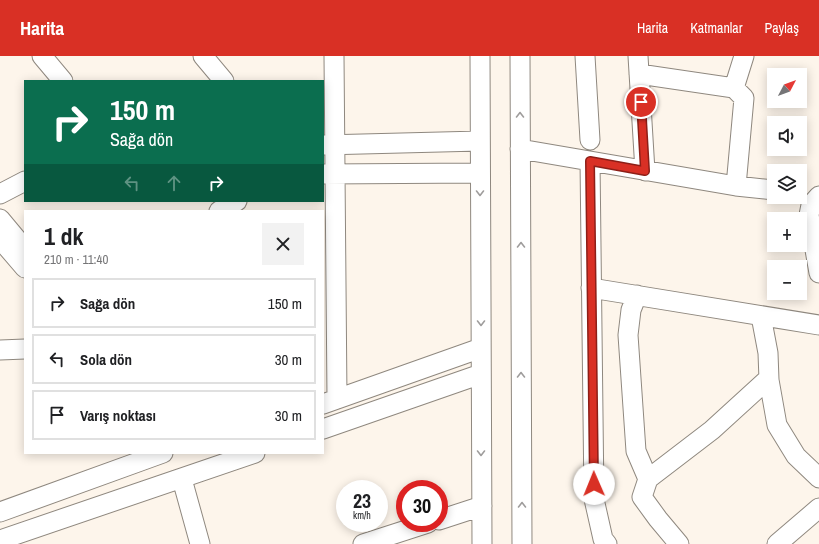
<!DOCTYPE html>
<html lang="tr">
<head>
<meta charset="utf-8">
<style>
  body { margin:0; font-family:"Archivo Narrow",sans-serif; background:#f2f2f2; color:#202124; height:100vh; display:flex; flex-direction:column; font-size:15px; white-space:nowrap }
  * { box-sizing:border-box; margin:0 }
  p { font-size:13px; color:#757577 }
  .icon { flex:none; width:22px; height:22px; fill:none; stroke:currentColor; stroke-width:2; stroke-linecap:round; stroke-linejoin:round }
  .map { position:relative; flex:1; overflow:hidden }
  .side { position:absolute; left:24px; top:154px; width:300px; height:244px; display:flex; flex-direction:column; background:#fff; border-radius:0px; box-shadow:0 2px 10px #0003 }
  .side>* { flex:none }
  .banner { position:absolute; left:24px; top:24px; width:300px; height:122px; border-radius:0px; box-shadow:0 2px 10px #0003; background:#0b6e4f; color:#fff; overflow:hidden }
  .needle { width:26px; rotate:49deg }
  .controls { position:absolute; left:767px; top:12px; display:grid; gap:8px }
  .controls a { display:grid; place-items:center; width:40px; height:40px; border-radius:0px; background:#fff; box-shadow:0 2px 10px #0003; font-size:20px }
  .speed { position:absolute; left:336px; top:424px; display:flex; gap:8px; font-size:20px; font-weight:700; text-align:center }
  .speed>* { display:grid; place-content:center; width:52px; height:52px; border-radius:50%; background:#fff; box-shadow:0 2px 10px #0003; line-height:1 }
  .speed small { font-size:10px; font-weight:400 }
  .speed .limit { border:6px solid #d22; background:#fff; color:#111 }
  .pin { position:absolute; display:grid; place-items:center; width:34px; height:34px; color:#fff; margin:-17px; border:2px solid #fff; border-radius:50%; box-shadow:0 1px 4px #0007 }
  .me { position:absolute; width:44px; margin:-22px; rotate:359deg; stroke-linejoin:round; filter:drop-shadow(0 0 3px #0008) }
  .turn { display:flex; align-items:center; gap:14px; height:84px; padding:0 20px; font-size:18px }
  .turn .icon { width:52px; height:52px; stroke-width:2.5 }
  .turn b { display:block; font-size:28px; line-height:34px }
  .lanes { display:flex; align-items:center; height:38px; padding:0 20px; background:#0003; justify-content:center; gap:20px; direction:ltr }
  .lanes .off { opacity:.35 }
  .round { display:grid; place-items:center; flex:none; width:42px; height:42px; border-radius:0px; background:#f2f2f2 }
  .headline { display:flex; align-items:center; justify-content:space-between; height:68px; padding:0 20px }
  h1 { font-size:24px; font-weight:700; line-height:30px }
  ul { padding:0; list-style:none }
  li { display:flex; align-items:center; gap:12px; height:50px; margin:0 8px 6px; padding:0 12px; border:2px solid #e0e0e0; border-radius:0px }
  li div { flex:1 }
  li b { display:block; font-size:15px }
  li em { font-style:normal }
  header { display:flex; align-items:center; gap:24px; box-sizing:border-box; height:56px; padding:0 20px; background:#d93025; color:#fff }
  header strong { font-size:19px }
  nav { display:flex; gap:22px; margin-inline-start:auto; font-size:14px }
  .map>svg:first-child { display:block }
</style>
</head>
<body>
<header>
<strong>Harita</strong>
<nav><a>Harita</a><a>Katmanlar</a><a>Paylaş</a></nav>
</header>
<div class="map">
<svg width="819" height="488" viewBox="0 0 819 488">
  <rect width="100%" height="100%" fill="#fdf5eb"/>
  <g fill="none" stroke-linecap="round" stroke-linejoin="round">
    <defs>
      <path id="minor" d="M42,0l21,25
        M203,0l21,25
        M334,0l3,343
        M480,0l2,488
        M520,0l2,488
        M585,0l5,84
        M638,0l7,115
        M639,18l95,14
        M323,89l157,-4
        M520,93l216,37 38,4
        M590,105l4,338 9,40 4,5
        M323,118l157,-1
        M736,130l8,-88 -10,-10 10,-32
        M0,138l25,-13
        M819,140l-8,9 -2,10 10,58
        M219,155l18,-10
        M0,163l25,30
        M1,184l24,28
        M591,232l228,37
        M637,239l-6,15 -3,25 8,116 12,28
        M761,260l7,37 1,27 8,45 19,31 23,22
        M0,294l25,-1
        M323,348l158,-56
        M323,373l158,-55
        M182,423l18,65
        M0,456l163,-59
        M439,464l43,-14
        M0,484l255,-87
        M363,488l65,-21
        M679,488l-21,-25 -16,-22 6,-18 64,-49 57,-52
        M777,488l42,-36"/>
    </defs>
    <use href="#minor" stroke="#8f887f" stroke-width="21"/>
    <use href="#minor" stroke="#fff" stroke-width="19"/>
  </g>
  <defs><path id="oneway-chevron" d="M-2-3.5L2.5 0L-2 3.5" fill="none" stroke-width="1.6" stroke-linecap="round" stroke-linejoin="round"/></defs>
  <g stroke="#9f9d9c">
    <use href="#oneway-chevron" transform="translate(520 59) rotate(-90)"/>
    <use href="#oneway-chevron" transform="translate(480 137) rotate(90)"/>
    <use href="#oneway-chevron" transform="translate(521 189) rotate(-90)"/>
    <use href="#oneway-chevron" transform="translate(481 267) rotate(90)"/>
    <use href="#oneway-chevron" transform="translate(521 319) rotate(-90)"/>
    <use href="#oneway-chevron" transform="translate(481 397) rotate(90)"/>
    <use href="#oneway-chevron" transform="translate(522 449) rotate(-90)"/>
  </g>
  <g fill="none" stroke-linecap="round" stroke-linejoin="round">
    <defs>
      <path id="route" d="M594,428l-4,-323 55,10 -4,-69"/>
    </defs>
    <use href="#route" stroke="#8d1f18" stroke-width="10"/>
    <use href="#route" stroke="#d93025" stroke-width="7"/>
  </g>
</svg>
<div class="controls">
<a><svg class="needle" viewBox="-14 -14 28 28"><path d="M0-13l5 13h-10z" fill="#e53935"/><path d="M0 13l5-13h-10z" fill="#757577"/></svg></a>
<a><svg class="icon" aria-label="sound" viewBox="0 0 24 24"><path d="M4 9h4l5-4v14l-5-4H4zM17 9q2 3 0 6"/></svg></a>
<a><svg class="icon" aria-label="layers" viewBox="0 0 24 24"><path d="M12 4l9 5-9 5-9-5zM3 14l9 5 9-5"/></svg></a>
<a>+</a>
<a>−</a>
</div>
<div class="speed"><div>23<small>km/h</small></div><div class="limit">30</div></div>
<div class="pin" style="left:641px;top:46px;background:#d93025"><svg class="icon" aria-label="arrive" viewBox="0 0 24 24"><path d="M6 21V4h12l-3 4 3 4H6"/></svg></div>
<svg class="me" style="left:594px;top:428px" viewBox="-20 -20 40 40"><circle r="19" fill="#fff"/><path d="M0-13L10 11 0 6-10 11z" fill="#d93025"/></svg>
<div class="banner">
<div class="turn"><svg class="icon" aria-label="right" viewBox="0 0 24 24"><path d="M7 20v-9h11M14 6l5 5-5 5"/></svg><div><b>150 m</b>Sağa dön</div></div>
<div class="lanes"><svg class="icon off" aria-label="left" viewBox="0 0 24 24"><path d="M17 20v-9H6M10 6l-5 5 5 5"/></svg><svg class="icon off" aria-label="ahead" viewBox="0 0 24 24"><path d="M12 20V5M6 11l6-6 6 6"/></svg><svg class="icon" aria-label="right" viewBox="0 0 24 24"><path d="M7 20v-9h11M14 6l5 5-5 5"/></svg></div>
</div>
<section class="side">
<div class="headline"><div><h1>1 dk</h1><p>210 m · 11:40</p></div><a class="round"><svg class="icon" aria-label="close" viewBox="0 0 24 24"><path d="M6 6l12 12M18 6L6 18"/></svg></a></div>
<ul>
<li><svg class="icon" aria-label="right" viewBox="0 0 24 24"><path d="M7 20v-9h11M14 6l5 5-5 5"/></svg><div><b>Sağa dön</b></div><em>150 m</em></li>
<li><svg class="icon" aria-label="left" viewBox="0 0 24 24"><path d="M17 20v-9H6M10 6l-5 5 5 5"/></svg><div><b>Sola dön</b></div><em>30 m</em></li>
<li><svg class="icon" aria-label="arrive" viewBox="0 0 24 24"><path d="M6 21V4h12l-3 4 3 4H6"/></svg><div><b>Varış noktası</b></div><em>30 m</em></li>
</ul>
</section>
</div>
</body>
</html>
